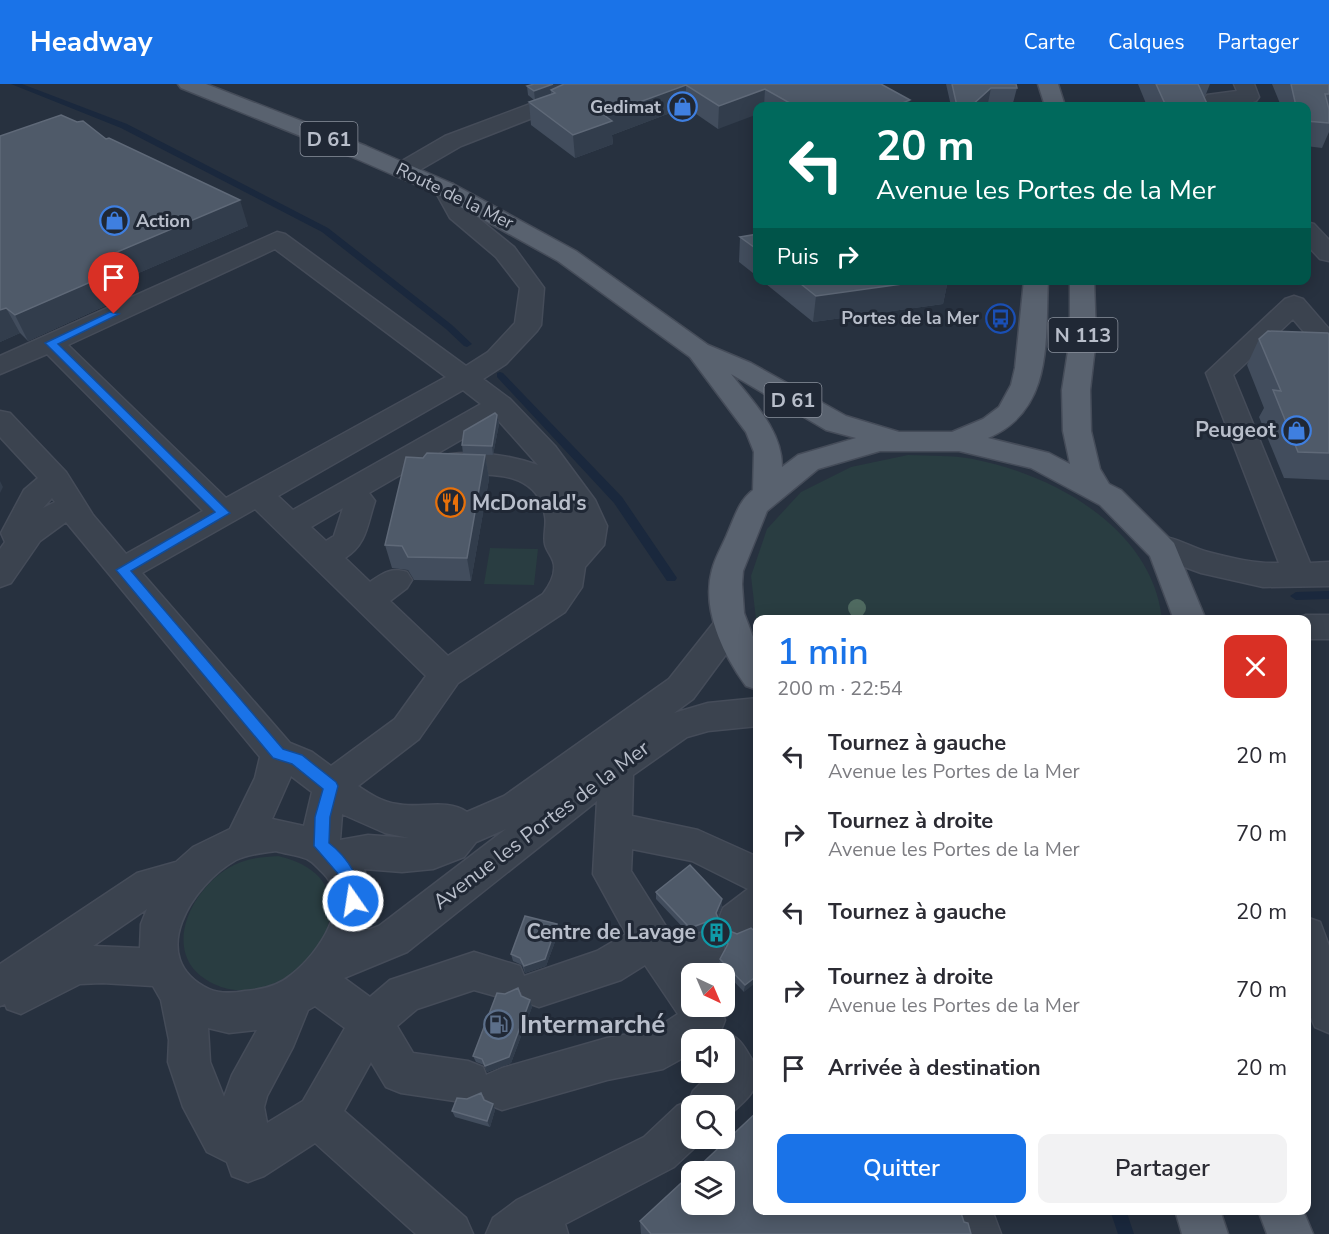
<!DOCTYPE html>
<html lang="fr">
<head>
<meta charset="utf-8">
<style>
  body { margin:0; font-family:"Nunito Sans",sans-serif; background:#f2f2f3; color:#2b2b33; height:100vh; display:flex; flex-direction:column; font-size:22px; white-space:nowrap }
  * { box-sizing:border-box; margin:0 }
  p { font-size:20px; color:#7c7c81 }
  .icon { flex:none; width:33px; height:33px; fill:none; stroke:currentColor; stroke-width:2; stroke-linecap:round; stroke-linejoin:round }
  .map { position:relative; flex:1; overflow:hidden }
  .drawer { position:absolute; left:753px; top:531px; width:558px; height:600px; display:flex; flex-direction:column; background:#fff; border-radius:12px; box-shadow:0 3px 15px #0003 }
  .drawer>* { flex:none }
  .hud { position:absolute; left:753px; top:18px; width:558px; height:183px; border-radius:12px; box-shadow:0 3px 15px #0003; background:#00695c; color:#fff; overflow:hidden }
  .needle { width:39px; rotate:136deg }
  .fabs { position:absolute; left:681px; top:879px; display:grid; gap:12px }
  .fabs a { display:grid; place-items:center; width:54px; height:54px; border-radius:12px; background:#fff; box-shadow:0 3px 15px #0003; font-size:30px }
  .pin { position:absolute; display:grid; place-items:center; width:51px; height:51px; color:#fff; margin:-62px -26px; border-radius:50% 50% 50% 0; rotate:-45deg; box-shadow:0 0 6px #0007 }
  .pin .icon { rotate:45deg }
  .me { position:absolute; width:66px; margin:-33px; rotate:347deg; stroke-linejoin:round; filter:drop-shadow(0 0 4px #0008) }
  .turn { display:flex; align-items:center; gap:21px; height:126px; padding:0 24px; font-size:27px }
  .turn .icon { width:78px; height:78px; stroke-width:2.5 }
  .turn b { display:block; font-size:42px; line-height:51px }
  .then { display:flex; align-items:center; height:57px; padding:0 24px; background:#0003; gap:12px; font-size:22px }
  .round { display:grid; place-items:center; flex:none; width:63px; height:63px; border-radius:12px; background:#f2f2f3 }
  .headline { display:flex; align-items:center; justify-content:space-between; height:102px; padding:0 24px }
  h1 { font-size:36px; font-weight:600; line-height:45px; color:#1a73e8 }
  .button { display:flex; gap:12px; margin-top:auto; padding:12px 24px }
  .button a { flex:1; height:69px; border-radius:12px; background:#1a73e8; color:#fff; font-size:24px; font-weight:600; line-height:69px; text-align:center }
  .button a+a { background:#f2f2f3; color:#2b2b33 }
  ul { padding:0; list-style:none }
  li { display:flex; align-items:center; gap:18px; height:78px; padding:0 24px }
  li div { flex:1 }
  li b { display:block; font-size:22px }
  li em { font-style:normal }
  header { display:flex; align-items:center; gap:36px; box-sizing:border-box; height:84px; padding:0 30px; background:#1a73e8; color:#fff }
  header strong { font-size:28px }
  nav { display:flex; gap:33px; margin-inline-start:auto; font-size:21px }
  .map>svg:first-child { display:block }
</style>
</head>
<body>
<header>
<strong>Headway</strong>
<nav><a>Carte</a><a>Calques</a><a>Partager</a></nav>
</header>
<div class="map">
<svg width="1329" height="1150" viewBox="0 0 1329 1150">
  <rect width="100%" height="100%" fill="#27313f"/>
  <path fill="#293d41" d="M908,371c21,1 44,0 65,4 81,16 179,69 189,160l-404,1 -1,8 -6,-52 16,-47 34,-37 50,-25z
    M490,464l48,1 -4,36 -50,-1z
    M278,772c116,26 16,166 -64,128 -58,-27 -23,-98 20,-119 14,-7 29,-8 44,-9z"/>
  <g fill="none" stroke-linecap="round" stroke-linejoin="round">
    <path fill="#1a283d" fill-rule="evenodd" d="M11,0h11l105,40 201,104 124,97 20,19 -5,3 -3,-1 -18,-17 -124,-97 -201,-104z
      M500,288l3,1 119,124 53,78 2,3 -2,3h-8l-53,-78 -117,-126v-4z
      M1329,507v8l-33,1 -6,-4 6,-4z
      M1110,1126h16l8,24h-16z"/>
    <defs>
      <path id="minor" d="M583,0h29l-3,4 -148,58 -50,29h-16l-3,-5 3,-5 50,-29z
        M1234,0h20l5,13 -3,4c-14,4 -35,6 -49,2l-3,-4 3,-4 30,-4z
        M445,98l8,2 14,25 47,38 30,41 -3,37 -4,6 -31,33 -23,15 27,20 45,47 40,54 12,26 -3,19 -19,22 -3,20 -17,25 -107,71 -39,56 -61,47c12,8 24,16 39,18 22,5 50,-6 70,8l37,-16 165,-117 50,-63 11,-3 11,3 5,9 -5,9 -48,65 -19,14 34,-10 50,-5v28l-50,5 -21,6 -54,38 -1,41 66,14 60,27v71l-21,11 -14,-5 -5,-13 5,-13 25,-19 -56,-28 -60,-12 -1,22 48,76 12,-10 14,-6 14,6 6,13 -6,13 -12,11h-15v32h28l5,14 -5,13 4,-2c13,6 17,10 24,22 22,33 -1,45 -24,67v-14h-32v32h13l-31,29 -109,57 3,10h-82l7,-16 24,-18 127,-63 33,-31 12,-5 4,-10 19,-19h12v-32h-32v13l-29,16 -56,11 -105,30 -15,-6 -3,-8 -16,7 -67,-10 -15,-6 -15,-25 -27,49 122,107 7,16h-57l-101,-91 -51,33 -16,6 -16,-6 -5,-14 -20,-10 -24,-45 -15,-45 1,-22 -8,-40 -8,-14 -51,-3 -22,1 -59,30 -14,-5 -2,-5 -5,2v-42l137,-91 39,-11 17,-15 37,-18 25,-51 5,-21 -194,-235 -26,19 -29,42 -11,4v-38l5,-7 -4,-9 23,-43 14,-12 -38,-41v-26l10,2 56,59 27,43 33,39 77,-43 -156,-157 -47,20v-18l277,-124 8,2 181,132 22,-14 27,-29 5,-35 -24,-31 -46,-39 -16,-29 3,-5zM275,165l171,128 -220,121 -158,-153zM463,306l18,14 -188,106 -15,-14zM497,335l41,46c-32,-11 -73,-17 -107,-7l-4,7 4,7 10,3c38,0 96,-10 104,41 2,9 -2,19 0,28 1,6 6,11 8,17 4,11 -4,25 -10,33l-95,62 -58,-55 17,-13 5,-8 -5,-8c-16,-5 -24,1 -37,10l-25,-24c22,-14 22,-33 30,-57l-6,-8zM52,414l3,4 -12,6zM343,424l-9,28 -8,5 -15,-14zM255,425l171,167 -31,43 -64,47 -19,-14 -22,-9 -148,-170zM291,692l21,16 -8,34 -32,-7zM597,717l-4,73 33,60 -29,17 -73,25 -4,-10 -46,-14 -84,28 -20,17 -26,-19 63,-26zM342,730l43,19 24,5 -41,-3 -28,5zM506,745l-127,97 -11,4 5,-32 -9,-29 38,3 31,-3 31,-12 12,-15zM276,767c10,3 22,4 31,8 5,2 10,8 14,12 34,31 -2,82 -30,104 -13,11 -30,15 -46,16 -12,2 -25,3 -36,-2 -65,-31 -16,-105 27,-129 12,-6 27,-7 40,-9zM147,825l-6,15 -1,24 -47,-2zM645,881l33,49 -23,15 -48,9 -105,30 -16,7 -3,-8 -15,-6 -55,-8 -16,-27 20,-17 57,-19 32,9 15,-7 4,10 14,5 82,-27zM315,922l30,22 -42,73 -36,22 -3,-16 3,-11 26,-49 15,-37zM208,944l21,5 28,-3 -25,45 -8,22 -14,-35z
        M1306,138l8,2 15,16v21l-9,-2 -14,-15z
        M1294,212l9,3 26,30v24l-9,-2 -27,-32 -60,56 77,188 19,-1v24l-66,1 -62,-14 -52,-19 -4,-8 4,-8c21,-6 39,9 59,14 23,6 48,12 71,11l-73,-190 79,-74z
        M1306,531h23v24h-23v-19h-12z
        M1306,833l14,5 9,24v87l-14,-6 -9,-21z
        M947,1126h45l9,24h-46z"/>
      <path id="major" d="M178,0h28l160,62 87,38 123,67 132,94 43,18 95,53 53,16h53l31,-13 16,-12 12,-22 4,-17 9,-88h24c-3,60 6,130 -60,158l61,15 21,11 -7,-33 -1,-41 8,-52v-58h24l2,58 -6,52 1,41 9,38 9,15 12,6 53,53 32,77h-32l-24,-64 -50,-51 -69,-37 -72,-17h-79l-62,18 -51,42 -24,60 -1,13 2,29 14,37v40l-12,-4c-22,-30 -45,-76 -34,-116 3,-13 11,-25 16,-38 7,-16 11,-31 25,-42l1,-38 -8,-20 -56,-75 -132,-96 -121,-67 -87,-38 -169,-68zM731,290l95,56 30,8 -58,17 -16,12c0,-37 -29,-65 -51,-93z
        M1038,0h20l7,22h-20z
        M1175,1126h45l8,24h-46z
        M1258,1126h45l10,24h-46z"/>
    </defs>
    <use href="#minor" stroke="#454c59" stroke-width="3"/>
    <use href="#major" stroke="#454c59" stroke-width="3"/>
    <use href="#minor" fill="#3b434f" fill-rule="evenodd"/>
    <use href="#major" fill="#59626f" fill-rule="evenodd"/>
  </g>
  <circle fill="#4f6a60" cx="857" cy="524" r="9"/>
  <path fill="#424d5d" d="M534,0h347l28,22h-151l-40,23 -32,-22 -74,28 1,9 -38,14 -44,-33 -2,-23 5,-2 -6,-5 -1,-9z
    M946,0h70l1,4 -4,15h-25l-3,3h-34z
    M1138,0h72l-6,15 4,7h-61z
    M1272,0h57v48l-7,16 -16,-2v-40h-25z
    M0,52l106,3 142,87 -128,55 7,15 -99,45 -8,-8 -20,9z
    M758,150v43l-19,-15 1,-25z
    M761,196h187l-5,24 -130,18z
    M1329,251v145l-45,-2 -25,-61 5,-9 -17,-43 12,-26z
    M497,331l2,9 -6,31 -30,-1 -1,-9z
    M485,371l4,24 -18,102 -57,-1 -6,-10 -16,-2 -7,-23 38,-87z
    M656,808l66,7v7l-4,10 4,12 15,6h21l-14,58 -25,-26 1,-7 6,-11 -5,-12 -15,-7 -16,6 -34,-36z
    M559,847l-13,35 -21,7 -3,-8 -9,-4 -2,-7z
    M505,910l25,6 2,7 -21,56 -24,9 -3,-7 -8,-3 -3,-6z
    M484,1016l11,10 -5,17 -35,-10 -3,-6z
    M640,1137l324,1 7,12h-330z"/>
  <path fill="#323d4c" d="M553,0h24l-26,6v4l-16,6 -1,-9z
    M686,1v22l-74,28 1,9 -38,14 -2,-23 31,-20z
    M991,4l-3,15 -3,3h-14z
    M765,5l-1,17h-6v8l-40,15 1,-23z
    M910,16l-1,6h-14z
    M240,116l8,26 -128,55 7,15 -99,45 -13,-26 88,-57z
    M931,196h17l-5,24 -130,18 3,-26z
    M6,224l14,25 -20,9v-32z
    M497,331l2,9 -6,31 -1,-9z
    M485,371l4,24 -18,102 -4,-23z
    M0,397l3,6 -3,6z
    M722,815v7l-6,14v-7z
    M706,838v7l-16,6v-7z
    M557,840l2,7 -13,35 -21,7 -1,-7z
    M758,891v6l-14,11 1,-7z
    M530,916l2,7 -21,56 -24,9 -2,-6z
    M493,1020l2,6 -5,17 -3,-6z"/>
  <path fill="#4f5a69" stroke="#5f6978" stroke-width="1.5" d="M534,0h19l-19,7 -7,-5z
    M564,0h317l29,16 -15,6h-100l-30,-17 -46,17 -33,-21 -82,30 8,6 -39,14 -44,-33 26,-9 -4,-3z
    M952,0h64l1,4h-26l-20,18h-14z
    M1156,0h42l10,22h-42z
    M1291,0h38v10h-4l4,15v14l-23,-2v-15h-10z
    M61,31l16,7 6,-1 23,18 3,-1 131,62 -137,58 13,13 -101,44 -9,-7 -6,2v-174z
    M758,150v16l-18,-13z
    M796,196h135l-115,16z
    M1268,247l60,2 1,2v118l-31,-1 -25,-62 8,1 -22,-52z
    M495,329l2,2 -5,31 -30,-1 2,-14z
    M427,369l58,2 -18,103 -59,-1 -6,-11 -17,-1 21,-88 17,1z
    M690,781l32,34 -6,14 6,15 15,6 14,-6 7,6v41l-13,10 -25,-26 8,-15 -6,-15 -16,-7 -16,6 -34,-36z
    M525,832l32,8 -12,35 -21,7 -4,-8 -9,-4z
    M518,904l3,8 9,4 -21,57 -24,9 -3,-7 -9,-3 24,-63 8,1z
    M481,1009l3,7 9,4 -6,17 -35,-10 5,-13 10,1z
    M758,1027v99h202l4,12 4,1 3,11h-320l-11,-13 52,-48v31h32v-32h-31z"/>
  <path fill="#1a73e8" stroke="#114b97" stroke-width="1.5" d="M110,228l9,2 -61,30 172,169 -99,58 152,178 19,6 34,27 2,4 -8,31 -1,26c16,12 39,42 30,63l-6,2 -6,-2 -7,-30 -26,-30 1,-29 8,-28 -31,-25 -19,-6 -157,-188 99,-58 -170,-169z"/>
  <defs>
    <symbol id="shop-ring" viewBox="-11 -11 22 22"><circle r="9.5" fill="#202835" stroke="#3f7fe0" stroke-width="1.5"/><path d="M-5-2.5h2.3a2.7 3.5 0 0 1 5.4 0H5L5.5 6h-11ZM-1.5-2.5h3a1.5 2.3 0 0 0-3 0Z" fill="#3f7fe0"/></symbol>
    <symbol id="bus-ring" viewBox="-11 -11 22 22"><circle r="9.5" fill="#202835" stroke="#1a4fb4" stroke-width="1.5"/><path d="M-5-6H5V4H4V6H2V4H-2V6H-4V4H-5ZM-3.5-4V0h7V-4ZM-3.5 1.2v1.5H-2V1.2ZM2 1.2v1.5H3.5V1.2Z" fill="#1a4fb4"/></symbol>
    <symbol id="restaurant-ring" viewBox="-11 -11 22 22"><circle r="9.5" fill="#202835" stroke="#e8710a" stroke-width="1.5"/><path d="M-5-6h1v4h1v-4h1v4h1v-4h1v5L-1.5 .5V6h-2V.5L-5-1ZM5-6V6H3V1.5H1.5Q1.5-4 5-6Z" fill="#e8710a"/></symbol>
    <symbol id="building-ring" viewBox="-11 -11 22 22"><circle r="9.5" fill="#202835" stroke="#0f9aa8" stroke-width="1.5"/><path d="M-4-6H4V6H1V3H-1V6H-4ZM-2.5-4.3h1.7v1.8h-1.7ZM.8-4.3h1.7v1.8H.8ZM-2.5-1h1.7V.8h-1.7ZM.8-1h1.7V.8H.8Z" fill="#0f9aa8"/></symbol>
    <symbol id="fuel-ring" viewBox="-11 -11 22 22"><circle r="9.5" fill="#202835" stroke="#5c6f8a" stroke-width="1.5"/><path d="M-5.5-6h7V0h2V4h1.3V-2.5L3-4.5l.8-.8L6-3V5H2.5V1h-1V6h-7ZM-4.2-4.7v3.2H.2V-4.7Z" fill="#5c6f8a"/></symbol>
  </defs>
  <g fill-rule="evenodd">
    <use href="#shop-ring" x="666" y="6" width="33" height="33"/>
    <use href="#shop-ring" x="98" y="120" width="33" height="33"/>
    <use href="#bus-ring" x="984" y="218" width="33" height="33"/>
    <use href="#shop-ring" x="1280" y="330" width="33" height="33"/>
    <use href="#restaurant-ring" x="434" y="402" width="33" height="33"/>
    <use href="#building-ring" x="700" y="832" width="33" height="33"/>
    <use href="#fuel-ring" x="482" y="924" width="33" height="33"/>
  </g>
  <g text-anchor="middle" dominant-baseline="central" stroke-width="6" stroke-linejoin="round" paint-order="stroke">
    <g font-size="18" font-weight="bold" fill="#b8beca" stroke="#202835" text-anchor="end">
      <text x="661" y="23">Gedimat</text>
      <text x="136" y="137" text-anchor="start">Action</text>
      <text x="979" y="234">Portes de la Mer</text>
    </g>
    <g font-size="18" fill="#b8beca" stroke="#202835">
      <text transform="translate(455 112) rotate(26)">Route de la Mer</text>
    </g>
    <g fill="#202835" stroke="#8a919d" stroke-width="1.5">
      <rect x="300.5" y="38" width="57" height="34" rx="4.5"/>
      <rect x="1048.5" y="234" width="69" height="34" rx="4.5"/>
      <rect x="764.5" y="299" width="57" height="34" rx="4.5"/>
    </g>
    <g font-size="20" font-weight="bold" fill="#b8beca">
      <text x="329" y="55">D 61</text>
      <text x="1083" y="251">N 113</text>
      <text x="793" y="316">D 61</text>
    </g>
    <g font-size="21" font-weight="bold" fill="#b8beca" stroke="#202835" text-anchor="end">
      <text x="1276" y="346">Peugeot</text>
      <text x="472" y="419" text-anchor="start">McDonald's</text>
      <text x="696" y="848">Centre de Lavage</text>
    </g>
    <g font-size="21" fill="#b8beca" stroke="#202835">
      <text transform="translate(541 741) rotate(-37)">Avenue les Portes de la Mer</text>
    </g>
    <g font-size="26" font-weight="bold" fill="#b8beca" stroke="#202835" text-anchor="start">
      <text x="520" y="940">Intermarché</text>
    </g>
  </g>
</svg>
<div class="fabs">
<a><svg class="needle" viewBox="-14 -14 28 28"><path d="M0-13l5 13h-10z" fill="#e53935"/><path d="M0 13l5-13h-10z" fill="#7c7c81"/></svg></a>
<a><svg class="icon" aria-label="sound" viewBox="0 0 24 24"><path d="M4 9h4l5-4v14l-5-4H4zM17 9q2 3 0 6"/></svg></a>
<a><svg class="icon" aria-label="search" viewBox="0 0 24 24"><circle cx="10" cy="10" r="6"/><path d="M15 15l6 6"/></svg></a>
<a><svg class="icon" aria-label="layers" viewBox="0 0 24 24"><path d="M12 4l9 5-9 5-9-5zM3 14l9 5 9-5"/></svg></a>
</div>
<div class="pin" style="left:114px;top:230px;background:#d93025"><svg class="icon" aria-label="arrive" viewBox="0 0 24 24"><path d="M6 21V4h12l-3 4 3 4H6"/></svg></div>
<svg class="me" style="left:353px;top:817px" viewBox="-20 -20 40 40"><circle r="17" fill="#1a73e8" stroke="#fff" stroke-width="3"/><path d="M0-11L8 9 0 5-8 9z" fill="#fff"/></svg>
<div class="hud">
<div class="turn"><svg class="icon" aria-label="left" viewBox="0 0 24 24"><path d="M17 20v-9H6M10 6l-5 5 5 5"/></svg><div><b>20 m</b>Avenue les Portes de la Mer</div></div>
<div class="then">Puis<svg class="icon" aria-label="right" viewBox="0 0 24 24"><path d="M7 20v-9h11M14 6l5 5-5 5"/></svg></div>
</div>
<section class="drawer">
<div class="headline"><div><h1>1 min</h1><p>200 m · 22:54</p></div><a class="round" style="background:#d93025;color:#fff"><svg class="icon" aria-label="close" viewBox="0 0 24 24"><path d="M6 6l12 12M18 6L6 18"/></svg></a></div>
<ul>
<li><svg class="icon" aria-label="left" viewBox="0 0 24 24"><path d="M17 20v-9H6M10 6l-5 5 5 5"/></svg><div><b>Tournez à gauche</b><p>Avenue les Portes de la Mer</p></div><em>20 m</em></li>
<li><svg class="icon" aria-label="right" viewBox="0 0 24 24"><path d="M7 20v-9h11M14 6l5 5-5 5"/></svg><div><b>Tournez à droite</b><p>Avenue les Portes de la Mer</p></div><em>70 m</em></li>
<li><svg class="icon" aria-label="left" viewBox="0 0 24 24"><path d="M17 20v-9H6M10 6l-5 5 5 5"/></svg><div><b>Tournez à gauche</b></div><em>20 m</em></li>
<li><svg class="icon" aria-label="right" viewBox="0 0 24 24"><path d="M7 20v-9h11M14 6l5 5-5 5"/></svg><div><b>Tournez à droite</b><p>Avenue les Portes de la Mer</p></div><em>70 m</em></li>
<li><svg class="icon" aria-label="arrive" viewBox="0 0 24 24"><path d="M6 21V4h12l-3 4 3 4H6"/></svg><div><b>Arrivée à destination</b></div><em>20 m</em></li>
</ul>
<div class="button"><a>Quitter</a><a>Partager</a></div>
</section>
</div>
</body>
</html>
